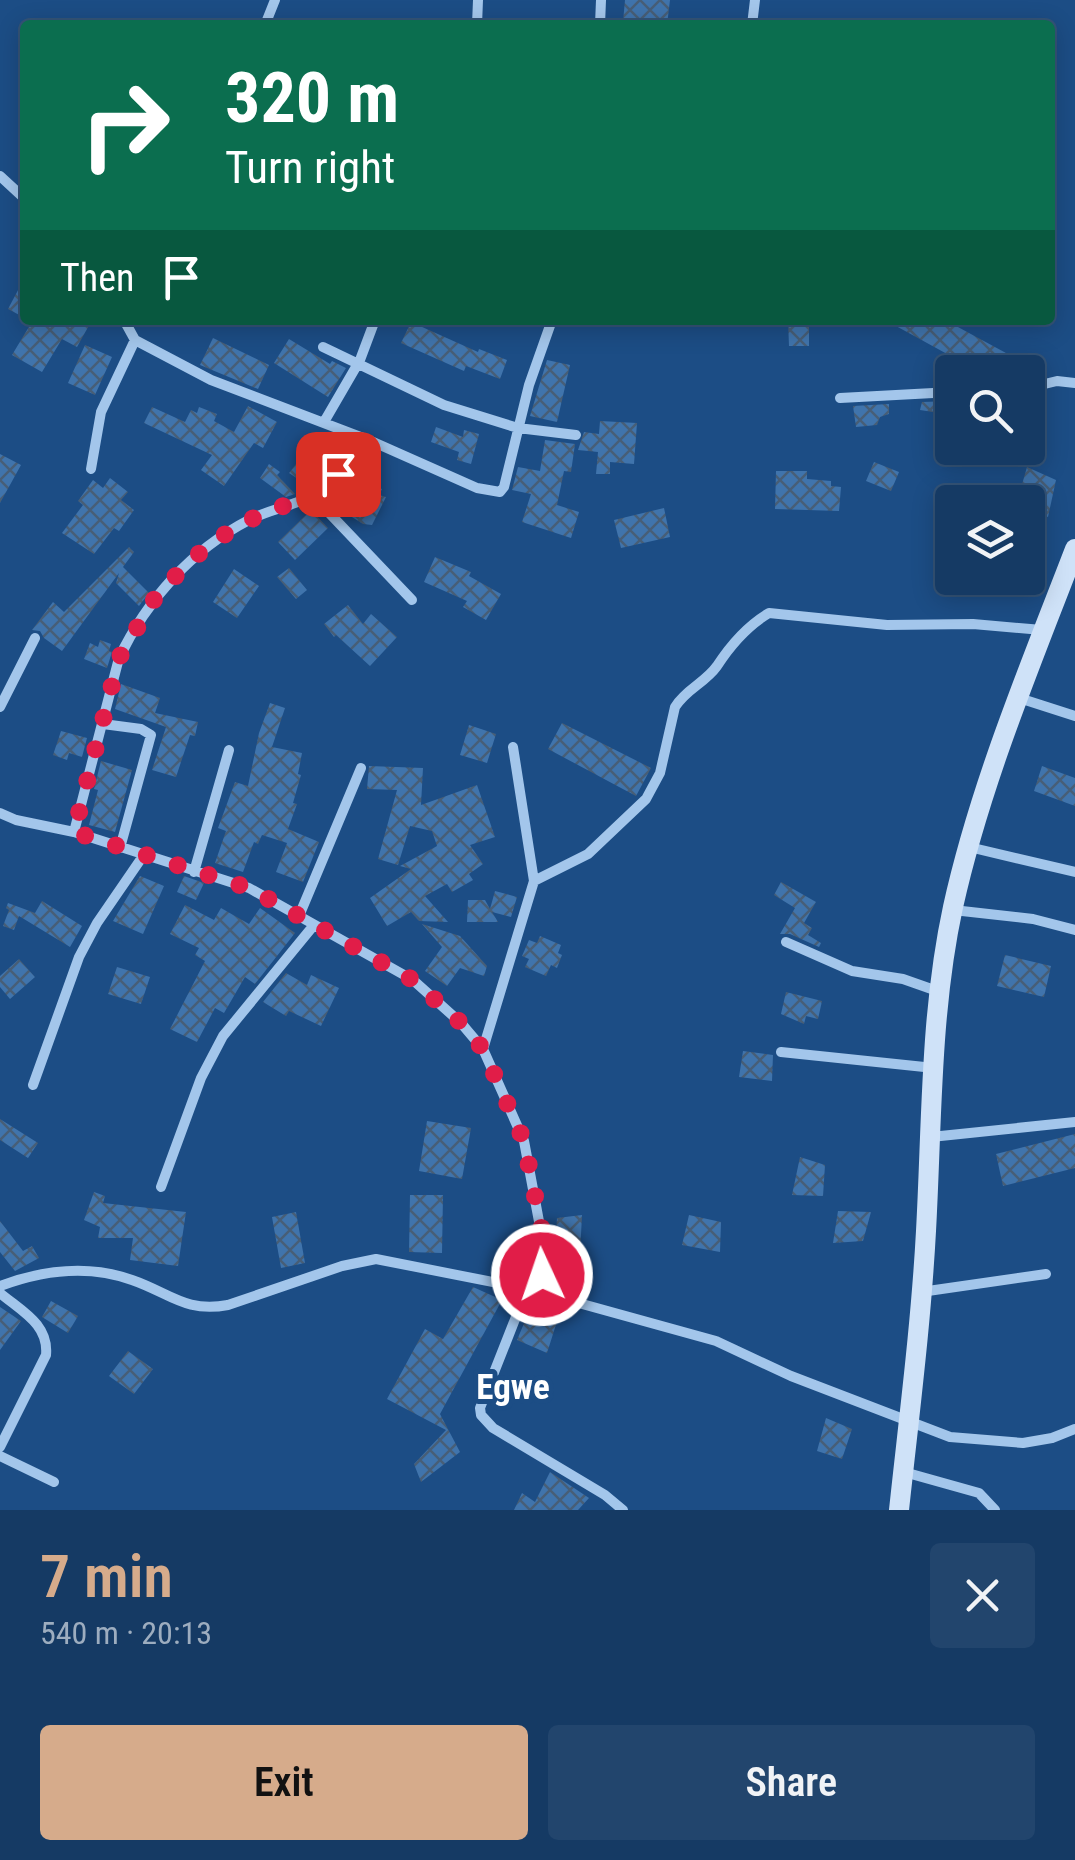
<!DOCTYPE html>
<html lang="en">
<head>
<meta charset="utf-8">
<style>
  body { margin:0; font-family:"Roboto Condensed",sans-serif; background:#22456d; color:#f1f3f6; height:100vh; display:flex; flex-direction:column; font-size:38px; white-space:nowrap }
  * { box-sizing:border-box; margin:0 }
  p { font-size:32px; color:#9dadbf }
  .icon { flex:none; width:55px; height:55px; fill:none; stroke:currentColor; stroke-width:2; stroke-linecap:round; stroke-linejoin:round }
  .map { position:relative; height:1510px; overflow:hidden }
  .side { display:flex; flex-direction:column; background:#153a64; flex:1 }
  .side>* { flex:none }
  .top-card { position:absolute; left:20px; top:20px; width:1035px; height:305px; border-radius:10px; box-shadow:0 5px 25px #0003,0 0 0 2px #345478; background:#0b6e4f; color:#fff; overflow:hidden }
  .controls { position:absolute; left:935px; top:355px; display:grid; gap:20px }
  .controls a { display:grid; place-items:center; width:110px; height:110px; border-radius:10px; background:#153a64; box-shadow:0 5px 25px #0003,0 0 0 2px #345478; font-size:50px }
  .pin { position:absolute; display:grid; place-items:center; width:85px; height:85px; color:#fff; margin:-42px; border-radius:20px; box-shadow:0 5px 15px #0006 }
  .me { position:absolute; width:110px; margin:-55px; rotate:357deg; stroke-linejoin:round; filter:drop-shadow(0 0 8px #0008) }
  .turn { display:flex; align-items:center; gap:35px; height:210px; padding:0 40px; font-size:45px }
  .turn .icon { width:130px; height:130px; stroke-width:2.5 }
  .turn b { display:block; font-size:70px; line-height:85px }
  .then { display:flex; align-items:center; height:95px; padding:0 40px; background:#0003; gap:20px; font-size:38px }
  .round { display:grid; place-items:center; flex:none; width:105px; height:105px; border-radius:10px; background:#22456d }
  .headline { display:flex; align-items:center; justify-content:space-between; height:170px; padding:0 40px }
  h1 { font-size:60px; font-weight:600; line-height:75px; color:#d6ab8b }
  .cta { display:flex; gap:20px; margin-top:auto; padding:20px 40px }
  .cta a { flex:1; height:115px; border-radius:10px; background:#d6ab8b; color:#111; font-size:40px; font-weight:600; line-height:115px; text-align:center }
  .cta a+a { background:#22456d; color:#f1f3f6 }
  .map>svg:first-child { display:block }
</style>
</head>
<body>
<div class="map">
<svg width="1075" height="1510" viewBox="0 0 1075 1510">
  <defs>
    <pattern id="building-cross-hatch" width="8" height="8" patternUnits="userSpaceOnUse" patternTransform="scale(2.5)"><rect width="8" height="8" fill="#4074ac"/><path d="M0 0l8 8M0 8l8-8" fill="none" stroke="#475e77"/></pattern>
  </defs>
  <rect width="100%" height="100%" fill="#1c4d85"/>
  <path fill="url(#building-cross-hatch)" d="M625,0h45l-3,25 -44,-3z
    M25,277v41l-17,-9z
    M33,320h59l-15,27 -15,-8 -20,33 -30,-17z
    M788,320l21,2v24h-20z
    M885,320h60l96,52h-61z
    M411,322l67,30 1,-3 28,11 -7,19 -34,-13 -2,5 -63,-28z
    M213,338l56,27 -11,24 -58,-24z
    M289,339l41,25 2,-3 14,7 -18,29 -54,-34z
    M85,345l27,12 -17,38 -27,-12z
    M547,360l23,5 -13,57 -27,-6z
    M952,401v14l-32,-5 2,-8z
    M889,404v10l-9,3 -3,8 -21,2 -3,-21z
    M248,406l29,16 -14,26 -9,-5 -30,43 -23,-16 11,-15 -68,-32 8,-16 33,15 6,-12 6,3 2,-6 18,7 -3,7 20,11z
    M600,421l37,2 -3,41 -24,-2v12h-14l2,-22 -20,-2 6,-18 15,2z
    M436,427l27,10 1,-7 15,4 -8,30 -14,-4 2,-8 -28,-10z
    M545,440l30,4 -4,28 -7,-1 -7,34 22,7 -8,26 -49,-16 9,-28 -19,-4 6,-23 22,4z
    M310,446l13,8 -6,8 13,8 -20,17 -21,-14z
    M0,454l21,11 -21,38z
    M874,462l25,10 -8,19 -25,-10z
    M269,464l11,8 -3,3 18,19 -9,3 -26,-19z
    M1027,467l29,13 -8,37 -20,-8v-7h-11z
    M776,471h31v8l24,2v5l10,1 -2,24 -64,-2z
    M110,478l18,14 -7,8 13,10 -15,21 -5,-3 -20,26 -32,-21 21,-28 -5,-4 15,-21 10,8z
    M347,479l19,9 1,-4 15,5 -3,6 7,2 -14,28 -9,-1 -30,-19z
    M664,508l6,29 -49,11 -7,-28z
    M311,510l17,18 -33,32 -17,-18z
    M129,547l5,5 -11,15 26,26 -10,13 -23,-23 3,-10 -57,78 -18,-13 -4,-7 -8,-1 21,-28 11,10z
    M435,557l36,15 -2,4 32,18 -15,26 -23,-13 4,-6 -43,-19z
    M289,568l18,22 -11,9 -19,-22z
    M234,569l25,17 -22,32 -24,-16z
    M348,605l15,19 8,-10 26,23 -27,29 -34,-31 -2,2 -10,-13z
    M100,640l11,4 -2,7 3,1 -5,16 -23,-9 6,-16 8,4z
    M121,684l39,14 -5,15 43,9 -3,14 -5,-1 -14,42 -24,-7 14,-43 -51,-18z
    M270,703l15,5 -13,39 30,6 -4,21 3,1 -8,28 4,1 -9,25 31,13 -16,40 -27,-10 11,-29 -25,-8 -4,9 -4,-2 -11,30 -28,-9 11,-32 -8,-3 17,-46 13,4 11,-53z
    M562,723l89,45 -15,28 -88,-47z
    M469,725l27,9 -9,29 -27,-8z
    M61,731l26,7 -5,19 -13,-4 -2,7 -14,-5z
    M101,761l31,9 -17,62 -26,-7 9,-35 -4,-1z
    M369,766l54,2 -2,37 56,-20 18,52 -25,8 13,19 -14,10 4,6 -21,12 -5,-8 -22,12 23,26 -29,-1 -8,-9 -24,14 -17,-28 41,-29 -11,-3 37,-20 -5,-15 -22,-5 -12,39 -20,-6 19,-69 -30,-1z
    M1042,766l33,12v28l-41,-15z
    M140,876l24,10 -21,48 -30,-13z
    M184,876l20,7 -8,17 -19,-8z
    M781,882l35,20 -12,21 8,5 -4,7 13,8 -2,4 -29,-13h-10l15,-26 -21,-13z
    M495,891l22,6 -6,20 -19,-5 6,10h-31l1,-22h17l5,9z
    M42,901l40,25 -12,21 -51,-31 -5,14 -11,-4 6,-16 -3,-2 2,-5 27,10z
    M185,905l29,15 7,-12 28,16 11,-16 35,25 -40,51 -10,-7 -21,36 -9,-5 -18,34 -27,-13 35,-68 -10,-6 4,-7 -29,-14z
    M422,924l38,12 27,30 -3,10 -24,-8 -13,18 -22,-15 17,-24z
    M540,936l21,9 -3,8 4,2 -5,13 -6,-3 -5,11 -21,-9 4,-8 -7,-3 7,-16 8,3z
    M1005,955l46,11 -7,31 -47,-11z
    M19,959l16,18 -25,22 -10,-12v-11z
    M117,967l33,10 -9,27 -33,-10z
    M286,973l21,12 4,-10 28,13 -18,38 -32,-15 -3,5 -23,-14z
    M786,992l36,9 -4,18 -12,-3 -2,8 -23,-10z
    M743,1051l30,4 -1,26 -33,-4z
    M0,1119l38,24 -10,15 -28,-18z
    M427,1121l44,7 -9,51 -43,-8z
    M1075,1134v34l-72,18 -7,-32z
    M800,1157l25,8 -2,31 -31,-1z
    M94,1192l11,4 -2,7 83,9 -8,54 -48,-6 3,-22h-35l2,-11 -16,-7z
    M410,1195h33l-1,58 -33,-1z
    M838,1211l33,1 -8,29 -30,2z
    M296,1212l9,51 -24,5 -9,-51z
    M582,1215l-2,39 -25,-5 2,-31z
    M689,1215l32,7 -1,30 -38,-7z
    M0,1221l23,30 9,-5 7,12 -24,13 -15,-19z
    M473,1287l29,13 -62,114 20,38 -39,30 -7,-18 32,-34 -59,-31 38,-70 18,10z
    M51,1301l27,15 -10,17 -26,-16z
    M533,1302l27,10 -13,41 -30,-13z
    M0,1307l21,14 -21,29z
    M128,1351l25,18 -19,25 -25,-18z
    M826,1418l26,11 -10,30 -25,-8z
    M550,1472l39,26 -11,12h-64l8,-17 13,9z"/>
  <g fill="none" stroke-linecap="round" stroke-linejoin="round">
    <path stroke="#a3c6eb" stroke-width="10" d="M265,25l10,-25
      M477,25l1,-25
      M600,25l1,-25
      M752,25l3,-25
      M0,176l25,23
      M124,320l11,20 76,40 160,61
      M323,347l121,58 74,23 58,7
      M1028,388l29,-7 18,2
      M840,398l112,-6
      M324,422l36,-62 15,-40
      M91,469l10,-57 34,-72
      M312,495l100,105
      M1019,698l56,18
      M0,707l35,-69
      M103,724l38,5 10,6 -31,113
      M513,747l21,134
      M0,813l16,7 58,12 175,56 164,92 48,43 22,26
      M74,832l45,-174c28,-58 72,-108 130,-138 23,-12 52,-15 72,-30 18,-13 34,-33 50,-49l106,47 23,4 4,-5 25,-102 23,-65
      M969,847l106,25
      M194,872l35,-122
      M953,910l80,9 42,11
      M299,916l62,-148
      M786,942l66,29 51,8 37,13
      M781,1052l153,16
      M33,1085l46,-128 18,-34 46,-67
      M931,1137l144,-15
      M161,1187l40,-109 22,-42 91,-111
      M0,1286c43,-16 88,-22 132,-6 38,13 53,33 96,25l114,-39 34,-7 152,30 188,52 75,35 159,61 73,6 29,-5 23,-9
      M921,1292l125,-18
      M0,1293c21,18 49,31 46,62l-46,92
      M0,1456l54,26
      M904,1472l75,21 16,17
      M623,1510l-18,-15 -112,-67 -12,-13 -1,-7 43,-109 19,-24 4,-16 -22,-118 -41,-92 51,-168 54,-27 58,-55 14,-26 15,-66c11,-18 30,-24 42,-41 13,-20 30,-40 52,-53l118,12 86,-1 69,6"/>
    <path stroke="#cfe2f8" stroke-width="20" d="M899,1510c10,-93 22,-186 27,-279 6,-108 4,-218 27,-324 27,-122 77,-241 122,-358"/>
  </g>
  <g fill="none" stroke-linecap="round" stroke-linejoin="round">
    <path stroke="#e11d48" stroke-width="18" stroke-dasharray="0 32.4" d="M338,474l-18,17 -71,29 -40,24 -51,49 -39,65 -45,174 175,56 164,92 48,43 22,26 41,92 20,100 2,18 -4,16"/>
  </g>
  <g text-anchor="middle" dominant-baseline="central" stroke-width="10" stroke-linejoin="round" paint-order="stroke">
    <g font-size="35" font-weight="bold" fill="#fff" stroke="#1c4d85">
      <text x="513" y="1387">Egwe</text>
    </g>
  </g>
</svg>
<div class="controls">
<a><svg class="icon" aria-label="search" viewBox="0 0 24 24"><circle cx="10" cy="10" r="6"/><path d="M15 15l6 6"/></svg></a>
<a><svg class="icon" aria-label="layers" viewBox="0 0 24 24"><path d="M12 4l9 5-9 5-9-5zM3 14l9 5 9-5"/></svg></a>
</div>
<div class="pin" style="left:338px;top:474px;background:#d93025"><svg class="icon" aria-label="arrive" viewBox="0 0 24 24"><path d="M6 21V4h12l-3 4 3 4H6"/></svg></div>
<svg class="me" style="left:542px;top:1275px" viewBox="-20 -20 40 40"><circle r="17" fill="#e11d48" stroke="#fff" stroke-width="3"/><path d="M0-11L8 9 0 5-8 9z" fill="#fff"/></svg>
<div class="top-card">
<div class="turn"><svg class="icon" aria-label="right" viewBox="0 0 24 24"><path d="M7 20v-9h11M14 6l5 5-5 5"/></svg><div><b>320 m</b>Turn right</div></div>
<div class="then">Then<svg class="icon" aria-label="arrive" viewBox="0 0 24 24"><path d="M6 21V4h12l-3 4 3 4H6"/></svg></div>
</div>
</div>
<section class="side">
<div class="headline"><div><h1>7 min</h1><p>540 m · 20:13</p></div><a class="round"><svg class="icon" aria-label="close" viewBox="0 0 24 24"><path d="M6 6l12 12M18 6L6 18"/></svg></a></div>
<div class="cta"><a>Exit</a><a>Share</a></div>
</section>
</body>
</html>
